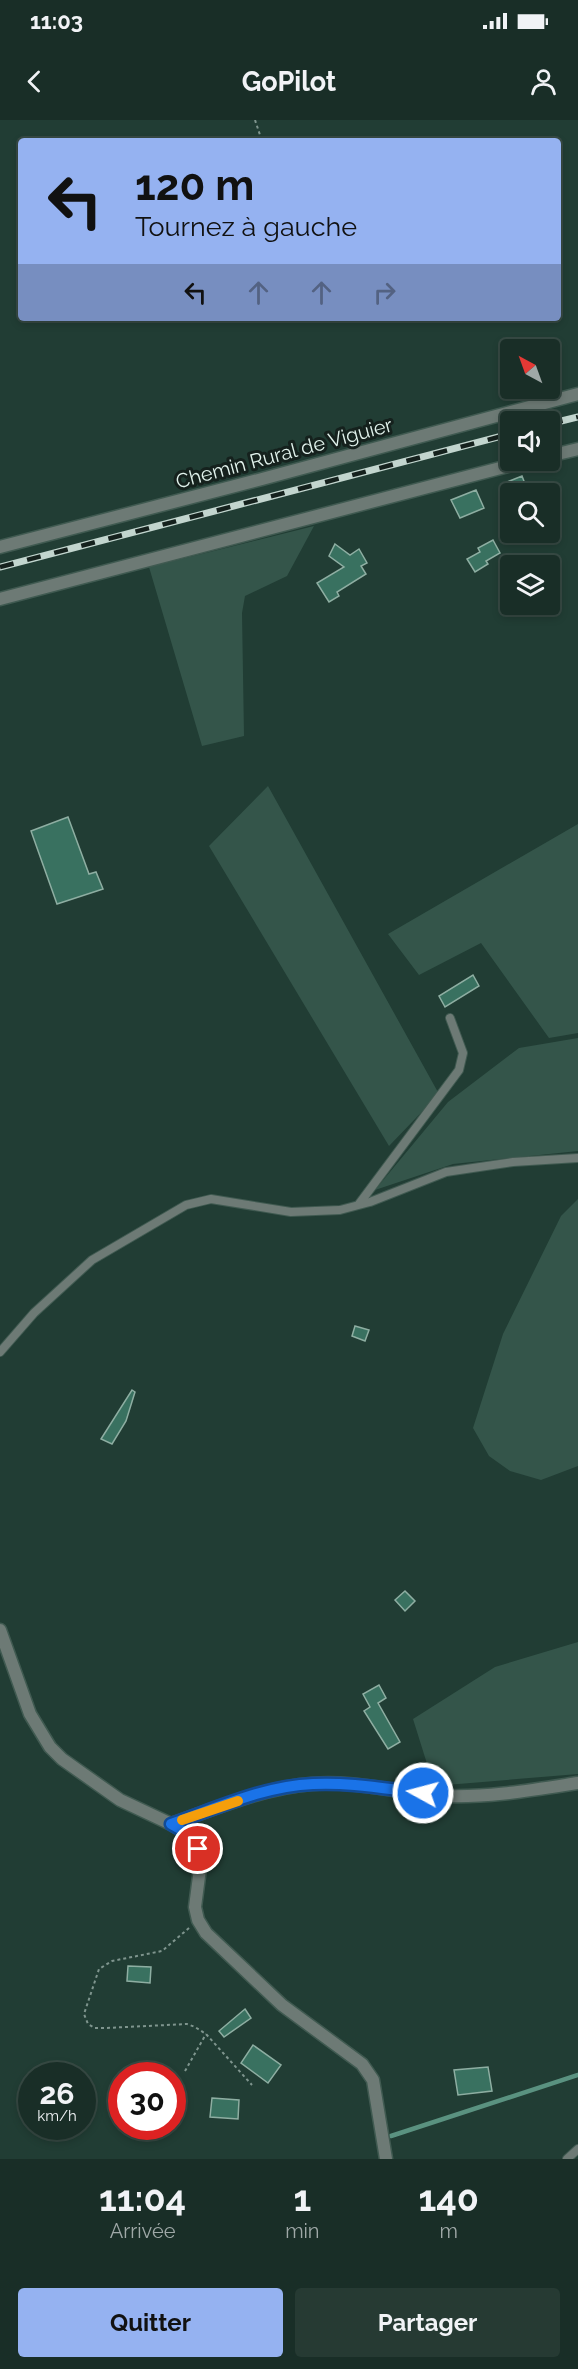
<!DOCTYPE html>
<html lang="fr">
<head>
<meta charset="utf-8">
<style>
  body { margin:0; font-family:Raleway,sans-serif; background:#263a33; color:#f1f3f6; height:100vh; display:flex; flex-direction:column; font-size:22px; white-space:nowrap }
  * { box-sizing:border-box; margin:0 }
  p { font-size:20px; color:#9fa8a7 }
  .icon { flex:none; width:33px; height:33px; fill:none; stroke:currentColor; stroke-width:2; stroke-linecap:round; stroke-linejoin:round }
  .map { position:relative; height:2039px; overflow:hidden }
  .drawer { display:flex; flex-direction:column; background:#192e27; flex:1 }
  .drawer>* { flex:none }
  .top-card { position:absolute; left:18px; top:18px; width:543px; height:183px; border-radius:6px; box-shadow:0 3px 9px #0003,0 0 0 2px #374a44; background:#95b2f1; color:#111; overflow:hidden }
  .needle { width:39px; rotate:319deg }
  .buttons { position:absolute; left:500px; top:219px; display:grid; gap:12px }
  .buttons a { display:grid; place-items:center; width:60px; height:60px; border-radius:6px; background:#192e27; box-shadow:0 3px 9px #0003,0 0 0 2px #374a44; font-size:30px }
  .speed { position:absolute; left:18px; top:1942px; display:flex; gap:12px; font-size:30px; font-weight:700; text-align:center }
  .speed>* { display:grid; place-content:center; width:78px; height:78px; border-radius:50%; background:#192e27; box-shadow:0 3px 9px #0003,0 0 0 2px #374a44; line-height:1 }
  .speed small { font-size:15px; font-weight:400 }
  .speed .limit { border:9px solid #d22; background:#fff; color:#111 }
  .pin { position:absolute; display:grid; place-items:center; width:51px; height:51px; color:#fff; margin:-26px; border:3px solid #fff; border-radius:50%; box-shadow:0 2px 6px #0007 }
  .me { position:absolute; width:66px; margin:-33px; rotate:277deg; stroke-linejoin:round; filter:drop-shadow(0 0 4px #0008) }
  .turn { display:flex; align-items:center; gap:21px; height:126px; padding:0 18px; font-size:27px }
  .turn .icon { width:78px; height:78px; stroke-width:2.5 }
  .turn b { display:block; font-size:42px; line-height:51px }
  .lanes { display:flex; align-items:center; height:57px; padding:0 18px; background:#0003; justify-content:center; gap:30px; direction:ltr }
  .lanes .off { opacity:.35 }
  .eta { display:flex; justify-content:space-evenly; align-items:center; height:102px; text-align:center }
  .eta b { font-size:36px; font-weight:700; line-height:42px }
  .cta { display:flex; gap:12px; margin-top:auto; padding:12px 18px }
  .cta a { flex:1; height:69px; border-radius:6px; background:#95b2f1; color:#111; font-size:24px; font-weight:700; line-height:69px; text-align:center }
  .cta a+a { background:#263a33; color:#f1f3f6 }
  .status { display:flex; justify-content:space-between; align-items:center; height:42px; padding:0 30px; background:#192e27; direction:ltr }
  .status svg { height:16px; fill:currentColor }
  header { display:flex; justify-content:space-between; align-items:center; height:78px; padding:0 18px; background:#192e27; font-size:27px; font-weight:700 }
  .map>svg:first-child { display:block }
</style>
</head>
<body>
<div class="status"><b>11:03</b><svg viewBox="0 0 49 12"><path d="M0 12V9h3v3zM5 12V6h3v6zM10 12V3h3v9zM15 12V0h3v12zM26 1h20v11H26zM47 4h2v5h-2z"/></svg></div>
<header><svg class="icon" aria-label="back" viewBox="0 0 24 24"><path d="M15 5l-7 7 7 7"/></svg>GoPilot<svg class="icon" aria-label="person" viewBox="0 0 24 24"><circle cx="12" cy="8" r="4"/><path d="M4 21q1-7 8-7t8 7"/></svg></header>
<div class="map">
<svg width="578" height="2039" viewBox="0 0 578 2039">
  <rect width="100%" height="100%" fill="#213d34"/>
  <path fill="#34554a" d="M314,406l-27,50 -42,20 -3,17 2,123 -42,10 -53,-179z
    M268,666l171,308 -50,52 -180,-300z
    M578,704v209l-29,5 -68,-95 -62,32 -31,-41z
    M578,918v113l-125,13 -78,26 73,-88 71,-54z
    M578,1079v267l-37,14 -31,-9 -21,-15 -16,-28 30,-94 58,-118z
    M578,1522v132l-144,12 -21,-67 82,-52z"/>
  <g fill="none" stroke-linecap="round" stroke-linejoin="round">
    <path stroke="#5a9280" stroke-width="4.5" d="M391,2016l187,-61"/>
  </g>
  <path fill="#397160" stroke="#8eaea2" stroke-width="1.5" d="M522,356l7,18h-18l-4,-12z
    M476,370l8,18 -24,10 -9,-18z
    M493,420l7,13 -14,8 2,3 -13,8 -8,-13 13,-7 -2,-4z
    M335,424l15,11 9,-6 8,14 -6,3 5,8 -29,18 2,4 -10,6 -12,-19 27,-16 -15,-11z
    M68,697l21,57 7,-2 7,17 -46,15 -26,-73z
    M473,855l6,11 -34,21 -6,-11z
    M355,1206l14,4 -4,11 -13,-5z
    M132,1270l3,2 -9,29 -14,23 -11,-5z
    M405,1471l10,10 -10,10 -10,-11z
    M379,1565l7,13 -8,5 22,39 -12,7 -24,-38 6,-4 -7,-13z
    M128,1846l23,1 -1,16 -23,-2z
    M245,1889l6,9 -27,19 -5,-6z
    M253,1925l28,20 -13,18 -27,-20z
    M488,1947l4,24 -34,4 -4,-25z
    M212,1978l27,2 -1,19 -28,-2z"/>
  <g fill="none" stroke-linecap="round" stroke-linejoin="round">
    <defs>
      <path id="lane" d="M359,1084l100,-134 4,-17 -13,-35
        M0,1232l34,-39 58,-53 94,-55 25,-6 80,13 49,-2 30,-8 76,-30 67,-10 65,-4
        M567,2039l11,-10"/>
      <path id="street" d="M549,336l29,-7
        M0,427l262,-68 316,-85
        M0,479l531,-139
        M0,1510l30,84 20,33 12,12 58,41 51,24 21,12 9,25 -6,46 3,13 8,13 76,72 80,59 11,16 13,79
        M171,1704c46,-16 92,-36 140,-40 44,-4 88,9 131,12 46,2 91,-6 136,-13"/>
    </defs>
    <use href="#lane" stroke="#405a51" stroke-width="10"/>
    <use href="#street" stroke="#405a51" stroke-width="15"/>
    <path stroke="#7f958e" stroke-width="2" stroke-dasharray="3 3" stroke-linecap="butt" d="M255,0l7,21
      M189,1808l-27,23 -50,10 -13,8 -15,45 4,10 7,4h11l81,-4 8,3 11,7 46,51
      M185,1951l21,-37"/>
    <use href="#lane" stroke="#6d7a75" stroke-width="8"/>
    <use href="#street" stroke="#6d7a75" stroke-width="12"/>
    <defs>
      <path id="rail" d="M549,304l29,-7
        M0,447l510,-133"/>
    </defs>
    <use href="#rail" stroke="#c2d5ce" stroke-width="7"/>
    <use href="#rail" stroke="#15211d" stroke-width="4.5" stroke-dasharray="14" stroke-linecap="butt"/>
  </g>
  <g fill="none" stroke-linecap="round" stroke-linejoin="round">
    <defs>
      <path id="route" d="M198,1729l-6,-13 -21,-12c46,-16 93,-38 142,-40 36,-2 74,5 110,9"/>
    </defs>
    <use href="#route" stroke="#114b97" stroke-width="15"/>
    <use href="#route" stroke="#1a73e8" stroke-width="10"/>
    <path stroke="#f59e0b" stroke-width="10" d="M182,1700l56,-19"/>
  </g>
  <g text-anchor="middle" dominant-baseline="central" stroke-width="6" stroke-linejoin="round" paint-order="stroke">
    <g font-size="20" fill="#e0f1eb" stroke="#15211d">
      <text transform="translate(284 333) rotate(-15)">Chemin Rural de Viguier</text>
    </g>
  </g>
</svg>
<div class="buttons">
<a><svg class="needle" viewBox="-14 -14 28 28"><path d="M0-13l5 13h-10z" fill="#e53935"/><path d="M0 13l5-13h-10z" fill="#9fa8a7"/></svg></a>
<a><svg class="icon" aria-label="sound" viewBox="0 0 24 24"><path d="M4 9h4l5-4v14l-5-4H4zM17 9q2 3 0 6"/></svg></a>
<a><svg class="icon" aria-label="search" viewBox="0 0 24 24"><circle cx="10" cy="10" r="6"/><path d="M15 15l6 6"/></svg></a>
<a><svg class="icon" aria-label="layers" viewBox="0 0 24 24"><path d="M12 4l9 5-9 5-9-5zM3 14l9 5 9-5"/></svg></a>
</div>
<div class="speed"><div>26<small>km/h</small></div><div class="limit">30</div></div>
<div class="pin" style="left:198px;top:1729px;background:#d93025"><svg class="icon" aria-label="arrive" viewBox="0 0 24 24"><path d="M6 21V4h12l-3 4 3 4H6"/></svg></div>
<svg class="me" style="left:423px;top:1673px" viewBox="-20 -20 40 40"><circle r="17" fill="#1a73e8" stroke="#fff" stroke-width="3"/><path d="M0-11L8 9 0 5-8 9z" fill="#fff"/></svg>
<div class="top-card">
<div class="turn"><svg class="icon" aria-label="left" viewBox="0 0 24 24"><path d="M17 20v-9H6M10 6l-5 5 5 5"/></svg><div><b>120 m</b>Tournez à gauche</div></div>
<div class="lanes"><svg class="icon" aria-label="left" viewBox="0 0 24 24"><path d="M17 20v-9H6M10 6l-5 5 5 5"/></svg><svg class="icon off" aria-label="ahead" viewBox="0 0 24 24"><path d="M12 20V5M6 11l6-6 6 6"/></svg><svg class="icon off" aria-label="ahead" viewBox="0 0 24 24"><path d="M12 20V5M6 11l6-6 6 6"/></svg><svg class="icon off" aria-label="right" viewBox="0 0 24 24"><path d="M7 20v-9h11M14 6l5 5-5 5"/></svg></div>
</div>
</div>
<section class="drawer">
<div class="eta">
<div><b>11:04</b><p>Arrivée</p></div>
<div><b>1</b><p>min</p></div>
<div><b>140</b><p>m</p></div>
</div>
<div class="cta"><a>Quitter</a><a>Partager</a></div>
</section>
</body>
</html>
